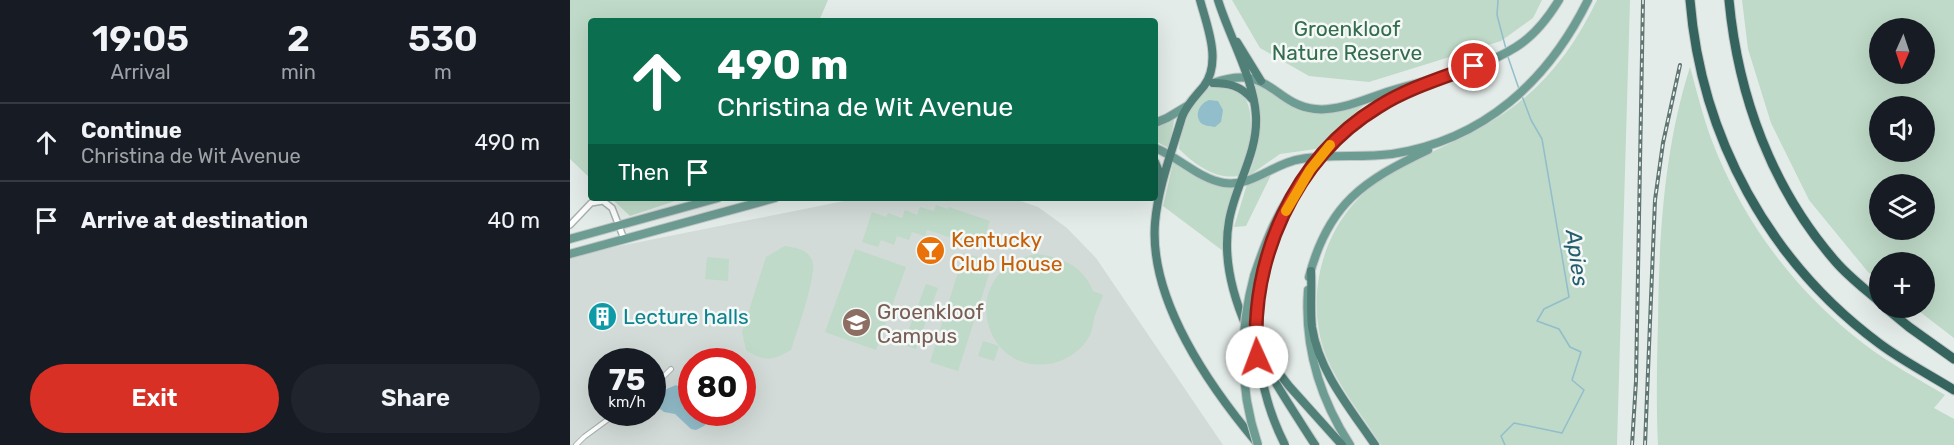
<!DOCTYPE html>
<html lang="en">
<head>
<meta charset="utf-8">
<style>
  body { margin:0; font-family:Rubik,sans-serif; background:#20242c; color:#f1f3f6; height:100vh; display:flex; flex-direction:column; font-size:22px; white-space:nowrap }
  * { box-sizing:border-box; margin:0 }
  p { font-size:20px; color:#9ea1a6 }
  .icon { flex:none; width:33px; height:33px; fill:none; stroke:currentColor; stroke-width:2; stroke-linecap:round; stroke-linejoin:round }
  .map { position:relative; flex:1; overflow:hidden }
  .details { display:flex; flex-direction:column; background:#171b24; width:570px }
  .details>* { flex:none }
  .top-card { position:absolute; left:18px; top:18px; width:570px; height:183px; border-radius:6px; box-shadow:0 6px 24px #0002; background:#0b6e4f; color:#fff; overflow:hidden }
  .needle { width:39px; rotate:183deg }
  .fabs { position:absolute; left:1299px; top:18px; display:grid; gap:12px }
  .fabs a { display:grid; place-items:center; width:66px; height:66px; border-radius:50%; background:#171b24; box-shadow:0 6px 24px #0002; font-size:30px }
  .speed { position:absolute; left:18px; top:348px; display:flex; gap:12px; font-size:30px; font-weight:700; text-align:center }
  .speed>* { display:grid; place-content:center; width:78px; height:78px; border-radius:50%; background:#171b24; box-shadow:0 6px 24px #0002; line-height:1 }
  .speed small { font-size:15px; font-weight:400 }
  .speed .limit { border:9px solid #d22; background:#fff; color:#111 }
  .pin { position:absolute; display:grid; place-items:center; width:51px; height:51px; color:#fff; margin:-26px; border:3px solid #fff; border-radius:50%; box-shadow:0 2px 6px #0007 }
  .me { position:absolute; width:66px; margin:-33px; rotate:358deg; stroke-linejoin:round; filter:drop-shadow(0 0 4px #0008) }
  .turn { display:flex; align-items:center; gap:21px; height:126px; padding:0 30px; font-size:27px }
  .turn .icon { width:78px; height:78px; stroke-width:2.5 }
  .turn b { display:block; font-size:42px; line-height:51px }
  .then { display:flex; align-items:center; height:57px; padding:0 30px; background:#0003; gap:12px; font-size:22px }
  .eta { display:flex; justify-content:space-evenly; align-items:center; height:102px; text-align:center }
  .eta b { font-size:36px; font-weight:600; line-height:42px }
  .action { display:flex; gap:12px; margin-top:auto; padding:12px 30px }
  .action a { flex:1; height:69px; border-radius:36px; background:#d93025; color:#fff; font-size:24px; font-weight:600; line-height:69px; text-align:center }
  .action a+a { background:#20242c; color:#f1f3f6 }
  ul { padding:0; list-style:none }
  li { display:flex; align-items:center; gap:18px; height:78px; padding:0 30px; border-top:2px solid #363941 }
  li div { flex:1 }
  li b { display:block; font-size:22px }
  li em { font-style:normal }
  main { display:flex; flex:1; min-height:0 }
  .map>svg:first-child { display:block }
</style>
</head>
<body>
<main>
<section class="details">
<div class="eta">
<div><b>19:05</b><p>Arrival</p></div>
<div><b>2</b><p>min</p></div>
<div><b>530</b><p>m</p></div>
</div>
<ul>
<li><svg class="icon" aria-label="ahead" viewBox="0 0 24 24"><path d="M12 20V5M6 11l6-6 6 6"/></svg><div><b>Continue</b><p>Christina de Wit Avenue</p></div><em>490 m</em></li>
<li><svg class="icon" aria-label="arrive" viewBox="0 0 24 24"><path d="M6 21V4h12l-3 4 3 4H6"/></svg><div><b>Arrive at destination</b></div><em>40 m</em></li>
</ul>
<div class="action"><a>Exit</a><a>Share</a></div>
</section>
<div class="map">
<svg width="1384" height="445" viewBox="0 0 1384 445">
  <rect width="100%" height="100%" fill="#e4ece9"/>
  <path fill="#d2dbd8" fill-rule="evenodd" d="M289,198h153l26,9 29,21 29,30 127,187h-653v-189zM32,362h50v50h-50zM122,362h50v50h-50z"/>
  <path fill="#bfdac8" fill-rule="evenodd" d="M0,0h258l-9,21h-228v158l-21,-20z
    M662,0h310l-9,18 -32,23 -132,41 -60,-6 -49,-28z
    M1027,0h33l-13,445h-236c-18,-29 -42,-57 -55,-89 -24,-63 -1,-140 56,-177 39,-26 85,-39 124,-67 41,-28 70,-68 91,-112z
    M1172,0h212v338l-39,-30h9v-46h-44l-1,19 -11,-9 -59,-72 -38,-77 -23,-74zM1310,28h44v46h-44zM1310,106h44v46h-44zM1310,184h44v46h-44z
    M1120,67c7,25 13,50 22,74 31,81 84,151 152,203 25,19 54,35 81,51l-11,13 20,11v26h-296c-2,-41 -1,-83 0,-124 1,-86 6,-172 32,-254z
    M682,79l59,33 52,-11 2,3 -49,45 -36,5 -30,21 -1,-1c13,-33 15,-62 3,-95z
    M644,84c6,1 14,1 19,3 29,14 17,67 5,89 -22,4 -44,-12 -59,-27 2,-18 6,-41 19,-54 4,-4 11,-8 16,-11z
    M605,116l-6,32 -14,-7v-15z
    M604,159l28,18 33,8 -11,40 -1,26 -60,-45z
    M703,171l-27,55 -12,1 13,-43z
    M41,198h73l-54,18z
    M366,205l12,4 1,-2 41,14 -9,26 -54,-17 -2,6 -13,-4 -3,8 -12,-4 -3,9 -13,-5 -3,7 -16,-5 10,-30 14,5 2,-4 14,5 3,-8 12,5 3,-8 14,4z
    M215,246c11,2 22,3 27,14 6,13 -16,74 -21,90 -20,11 -26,12 -45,0l-4,-18 24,-75z
    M285,249l51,18 -30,83 -51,-18z
    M394,253l29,9 -35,109 -28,-9z
    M467,254c25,3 46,12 56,37l10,4c-2,6 -6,15 -8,20 -2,7 -2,15 -6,22 -7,12 -19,21 -32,25 -73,21 -105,-91 -20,-108z
    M137,257l22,2 -1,22 -23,-2z
    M356,284l12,4 -22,61 -13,-4z
    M413,341l16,5 -5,15 -16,-5z"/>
  <path fill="#92bdca" d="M639,100l9,1 5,9 -2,12 -6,5c-5,-1 -12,-1 -15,-5 -6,-9 1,-19 9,-22z
    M106,385l15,10 1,17 25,1 -13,13 -8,4 -5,-1 -16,-15 -11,-2 -9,-7 2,-12z"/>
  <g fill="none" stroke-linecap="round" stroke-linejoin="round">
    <path stroke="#92bdca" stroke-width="1.5" d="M928,0l-1,15 9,34
      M938,57l11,32
      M935,445l-4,-9 13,-13 48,10 22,-43 -12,-10 9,-28 -11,-5 -11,-18 -22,-8 7,-12 25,-12 -27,-158 -11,-19 -9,-24"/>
    <defs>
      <path id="pedestrian" d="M82,388l19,-19
        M6,445l8,-8 34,-25"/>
      <path id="minor" d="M0,225l21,-22 12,-2 9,7 12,31"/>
      <path id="primary" d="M643,83c58,-20 59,21 102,26 24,3 52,-11 75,-18 42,-13 88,-20 126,-44 18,-11 32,-29 43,-47
        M585,123l12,-5 20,-12
        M766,139l42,-33 38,-18
        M585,148c24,9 44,31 69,35 29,4 49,-20 77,-24 30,-5 61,-1 91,-5 92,-14 156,-73 196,-154
        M0,239l148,-41
        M0,254l205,-56
        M684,276c12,-36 25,-69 49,-99
        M739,277c19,-73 54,-96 119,-127
        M738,290c-4,56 11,107 42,155"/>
      <path id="trunk" d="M630,0c7,26 22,62 4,86 -9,11 -17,18 -22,31 -10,34 -24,70 -27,106 -6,77 55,164 102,220
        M648,0c11,36 36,79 38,116 2,38 -21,69 -27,105 -14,78 46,161 86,224
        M667,42l24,39
        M643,83c16,0 28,3 39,16
        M585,162l5,12v9
        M741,271c1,18 -1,38 1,56 7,45 38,81 63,118
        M692,278l13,-46 35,-63
        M695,355l24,31 53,59"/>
      <path id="motorway" d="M1120,0c11,137 79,262 190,344 23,17 50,31 74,46
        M1159,0c9,96 43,189 107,262 13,15 29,27 44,40
        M1316,308l23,19 45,32"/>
    </defs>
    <use href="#pedestrian" stroke="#a7b3b0" stroke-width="6"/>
    <use href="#minor" stroke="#a7b3b0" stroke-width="8"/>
    <use href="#primary" stroke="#c2c8c7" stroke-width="10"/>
    <use href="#trunk" stroke="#c2c8c7" stroke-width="10"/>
    <use href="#motorway" stroke="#c2c8c7" stroke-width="11"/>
    <use href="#pedestrian" stroke="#fff" stroke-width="4"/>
    <use href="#minor" stroke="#fff" stroke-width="5"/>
    <use href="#primary" stroke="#6d9c93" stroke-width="8"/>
    <use href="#trunk" stroke="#508078" stroke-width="8"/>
    <use href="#motorway" stroke="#34645d" stroke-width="9"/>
    <defs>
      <path id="rail" d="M1062,445l4,-64 7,-381
        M1075,445l10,-245 8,-57 17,-78"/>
    </defs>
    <use href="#rail" stroke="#607672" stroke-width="4"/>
    <use href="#rail" stroke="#f4f8f6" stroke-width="1.5" stroke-dasharray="4.5" stroke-linecap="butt"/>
    <defs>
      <path id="primary-bridge" d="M744,165l22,-26
        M684,276c-15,56 -15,113 4,169"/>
      <path id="trunk-bridge" d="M692,278c-10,58 -4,114 23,167"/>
    </defs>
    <use href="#primary-bridge" stroke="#c2c8c7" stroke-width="10" stroke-linecap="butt"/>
    <use href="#trunk-bridge" stroke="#c2c8c7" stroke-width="10" stroke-linecap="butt"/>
    <use href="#primary-bridge" stroke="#6d9c93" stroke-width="8"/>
    <use href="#trunk-bridge" stroke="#508078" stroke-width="8"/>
  </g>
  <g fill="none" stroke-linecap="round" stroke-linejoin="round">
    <defs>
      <path id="route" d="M687,357c-8,-96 37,-199 121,-250 30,-19 64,-29 96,-41"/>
    </defs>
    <use href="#route" stroke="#8d1f18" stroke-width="15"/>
    <use href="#route" stroke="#d93025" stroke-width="10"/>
    <path stroke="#f59e0b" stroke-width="10" d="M716,211l24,-41 20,-25"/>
  </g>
  <defs>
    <symbol id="bar-disc" viewBox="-11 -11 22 22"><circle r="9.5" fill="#e8710a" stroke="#f4f8f6"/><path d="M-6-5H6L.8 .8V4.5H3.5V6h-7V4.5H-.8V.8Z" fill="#fff"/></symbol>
    <symbol id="building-disc" viewBox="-11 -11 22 22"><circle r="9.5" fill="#0f9aa8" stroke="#f4f8f6"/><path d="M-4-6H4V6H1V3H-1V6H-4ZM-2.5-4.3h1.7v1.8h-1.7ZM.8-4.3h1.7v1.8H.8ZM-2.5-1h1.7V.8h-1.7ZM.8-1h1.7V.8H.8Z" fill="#fff"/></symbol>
    <symbol id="university-disc" viewBox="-11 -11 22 22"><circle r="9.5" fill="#8d6e63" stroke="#f4f8f6"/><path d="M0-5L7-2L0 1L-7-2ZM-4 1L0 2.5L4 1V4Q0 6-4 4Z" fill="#fff"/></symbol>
  </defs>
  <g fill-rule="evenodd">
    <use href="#bar-disc" x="344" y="234" width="33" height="33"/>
    <use href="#building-disc" x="16" y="300" width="33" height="33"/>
    <use href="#university-disc" x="270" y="306" width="33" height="33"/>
  </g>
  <g text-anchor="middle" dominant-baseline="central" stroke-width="5" stroke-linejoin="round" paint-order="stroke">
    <g font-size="21" fill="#346d4e" stroke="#f4f8f6">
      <text x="777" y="28">Groenkloof<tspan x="777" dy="24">Nature Reserve</tspan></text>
    </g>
    <g font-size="21" fill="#c56008" stroke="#f4f8f6" text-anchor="start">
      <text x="381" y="239">Kentucky<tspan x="381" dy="24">Club House</tspan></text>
    </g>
    <g font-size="21" fill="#785e54" stroke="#f4f8f6" text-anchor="start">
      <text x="307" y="311">Groenkloof<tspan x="307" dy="24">Campus</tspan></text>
    </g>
    <g font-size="21" fill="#0d838f" stroke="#f4f8f6" text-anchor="start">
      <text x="53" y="316">Lecture halls</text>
    </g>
    <g font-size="22" font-style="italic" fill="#265e70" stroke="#f4f8f6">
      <text transform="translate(1007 258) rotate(82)">Apies</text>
    </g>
  </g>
</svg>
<div class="fabs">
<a><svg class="needle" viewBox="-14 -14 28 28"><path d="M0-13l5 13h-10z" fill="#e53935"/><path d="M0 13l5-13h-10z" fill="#9ea1a6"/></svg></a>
<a><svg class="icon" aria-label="sound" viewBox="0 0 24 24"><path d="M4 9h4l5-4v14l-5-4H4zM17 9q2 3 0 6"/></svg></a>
<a><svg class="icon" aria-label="layers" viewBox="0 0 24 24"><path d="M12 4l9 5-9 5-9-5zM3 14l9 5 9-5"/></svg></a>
<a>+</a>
</div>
<div class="speed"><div>75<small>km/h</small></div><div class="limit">80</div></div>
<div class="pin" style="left:904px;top:66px;background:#d93025"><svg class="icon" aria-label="arrive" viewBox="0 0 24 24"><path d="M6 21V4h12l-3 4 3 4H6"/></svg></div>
<svg class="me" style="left:687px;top:357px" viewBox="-20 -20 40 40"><circle r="19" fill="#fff"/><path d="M0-13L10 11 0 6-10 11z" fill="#d93025"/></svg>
<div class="top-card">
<div class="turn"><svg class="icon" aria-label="ahead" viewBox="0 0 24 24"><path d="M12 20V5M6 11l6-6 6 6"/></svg><div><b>490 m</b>Christina de Wit Avenue</div></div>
<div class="then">Then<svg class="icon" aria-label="arrive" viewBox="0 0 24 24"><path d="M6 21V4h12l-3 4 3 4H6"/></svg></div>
</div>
</div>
</main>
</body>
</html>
